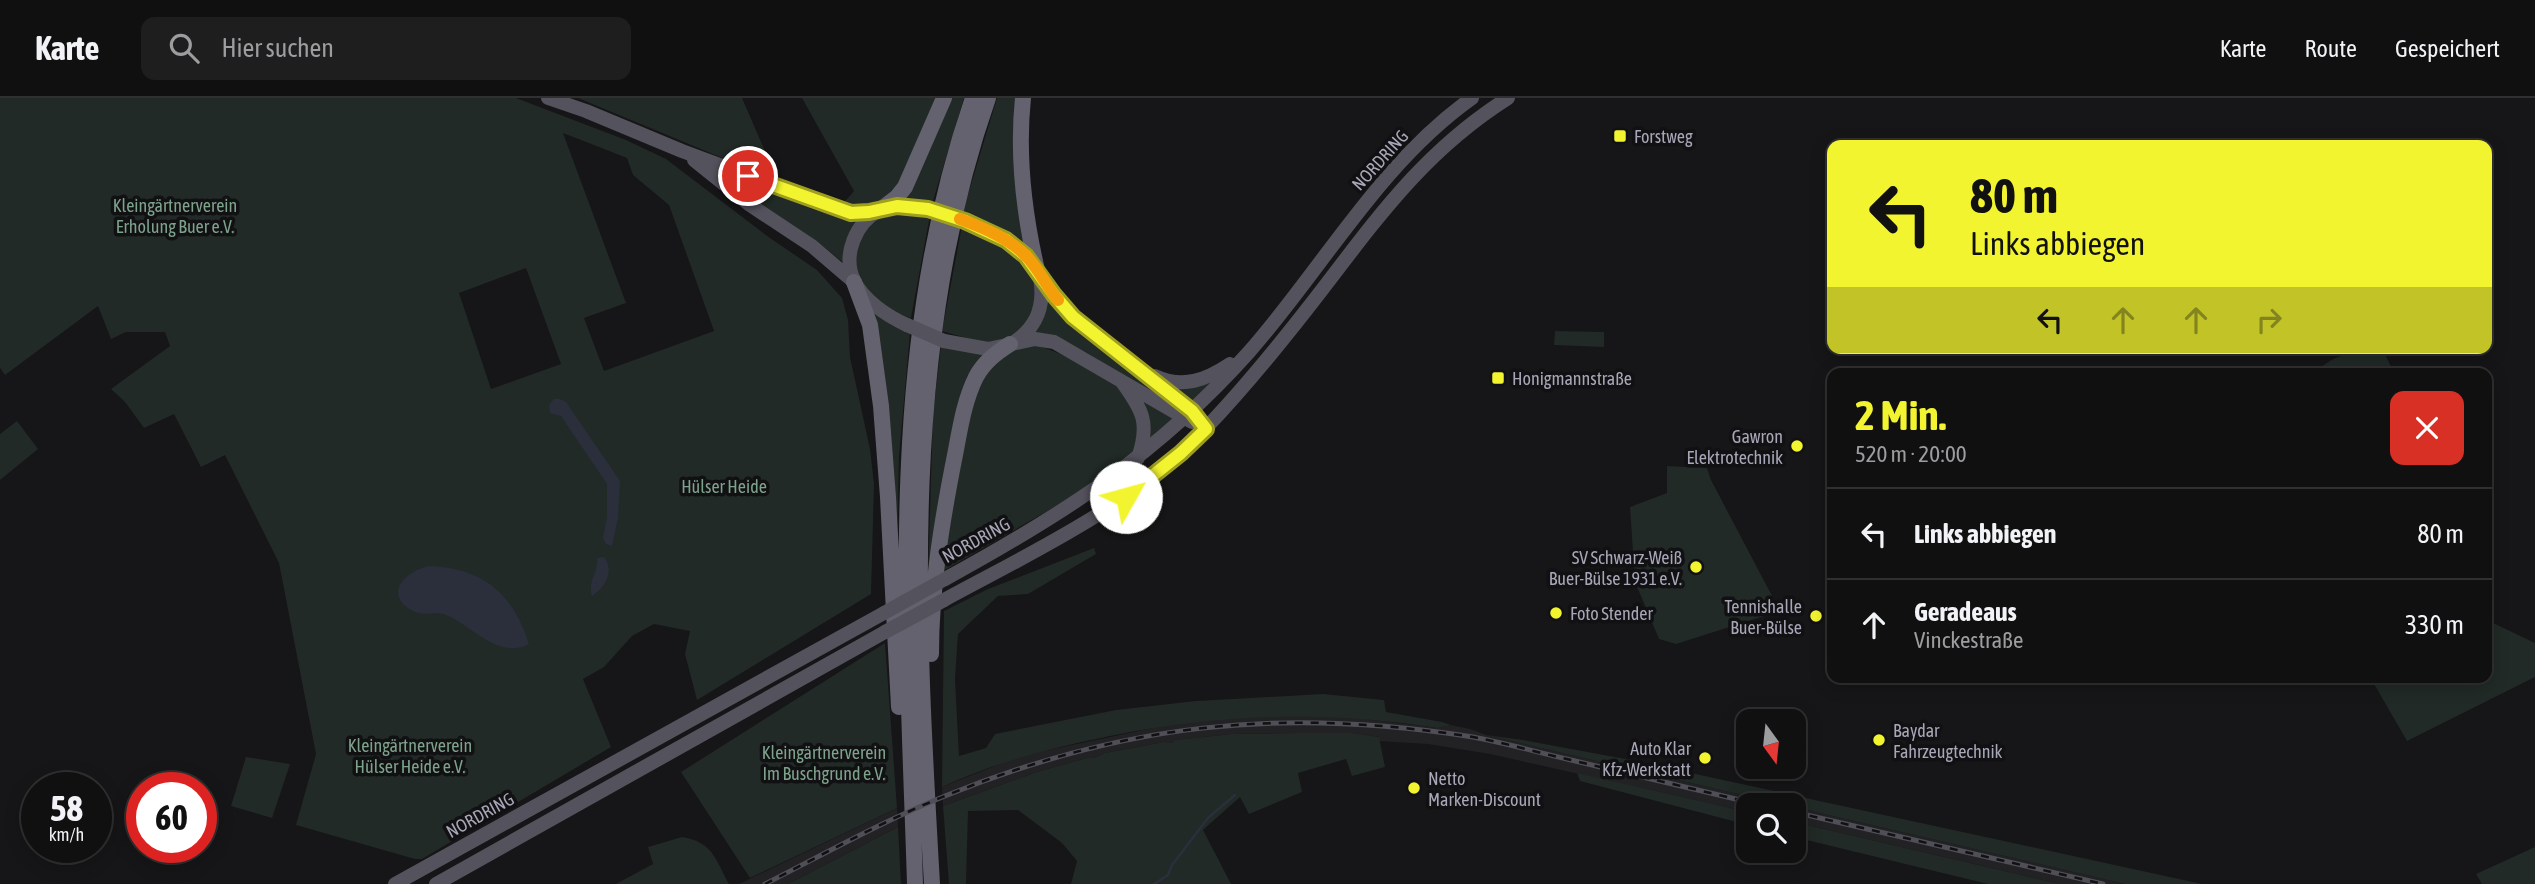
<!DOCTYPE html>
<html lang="de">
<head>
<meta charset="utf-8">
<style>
  body { margin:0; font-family:"Asap Condensed",sans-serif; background:#1e1e1f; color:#f1f3f6; height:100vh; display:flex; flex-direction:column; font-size:26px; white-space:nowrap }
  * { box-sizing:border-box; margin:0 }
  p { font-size:23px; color:#9c9d9f }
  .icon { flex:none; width:38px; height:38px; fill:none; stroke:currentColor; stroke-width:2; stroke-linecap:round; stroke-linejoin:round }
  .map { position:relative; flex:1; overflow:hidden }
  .details { position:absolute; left:1827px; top:270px; width:665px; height:315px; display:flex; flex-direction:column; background:#101011; border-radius:14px; box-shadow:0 4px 18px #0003,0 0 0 2px #303031 }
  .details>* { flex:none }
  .top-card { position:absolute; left:1827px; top:42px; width:665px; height:214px; border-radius:14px; box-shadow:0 4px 18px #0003,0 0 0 2px #303031; background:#f3f430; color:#111; overflow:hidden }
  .needle { width:46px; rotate:165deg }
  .controls { position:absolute; left:1736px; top:611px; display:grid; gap:14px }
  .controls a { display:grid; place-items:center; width:70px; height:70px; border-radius:14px; background:#101011; box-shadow:0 4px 18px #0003,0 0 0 2px #303031; font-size:35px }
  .speed { position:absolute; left:21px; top:674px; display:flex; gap:14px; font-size:35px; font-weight:700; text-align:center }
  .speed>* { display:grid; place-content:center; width:91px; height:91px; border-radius:50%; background:#101011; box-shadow:0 4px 18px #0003,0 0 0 2px #303031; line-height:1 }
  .speed small { font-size:18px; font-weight:400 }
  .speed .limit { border:10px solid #d22; background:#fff; color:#111 }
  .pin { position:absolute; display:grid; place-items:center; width:60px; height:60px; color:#fff; margin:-30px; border:4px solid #fff; border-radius:50%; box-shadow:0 2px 7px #0007 }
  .me { position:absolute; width:77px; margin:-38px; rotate:52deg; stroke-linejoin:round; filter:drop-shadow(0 0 5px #0008) }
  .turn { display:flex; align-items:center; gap:24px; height:147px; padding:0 28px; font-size:32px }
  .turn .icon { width:91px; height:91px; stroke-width:2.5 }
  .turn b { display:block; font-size:49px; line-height:60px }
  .lanes { display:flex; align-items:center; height:66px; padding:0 28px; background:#0003; justify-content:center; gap:35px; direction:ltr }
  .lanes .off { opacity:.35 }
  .round { display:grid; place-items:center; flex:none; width:74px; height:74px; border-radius:14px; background:#1e1e1f }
  .summary { display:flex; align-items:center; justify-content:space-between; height:119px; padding:0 28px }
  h1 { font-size:42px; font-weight:700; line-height:52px; color:#f3f430 }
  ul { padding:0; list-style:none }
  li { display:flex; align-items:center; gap:21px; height:91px; padding:0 28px; border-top:2px solid #303031 }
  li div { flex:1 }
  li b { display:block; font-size:26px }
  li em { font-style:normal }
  header { display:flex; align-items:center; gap:42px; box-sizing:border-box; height:98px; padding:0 35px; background:#101011; border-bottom:2px solid #303031 }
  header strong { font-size:33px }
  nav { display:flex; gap:38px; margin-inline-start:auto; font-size:24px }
  .search { width:490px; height:63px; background:#1e1e1f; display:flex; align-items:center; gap:18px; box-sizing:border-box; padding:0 24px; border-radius:14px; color:#9c9d9f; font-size:26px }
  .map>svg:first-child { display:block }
</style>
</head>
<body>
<header>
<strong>Karte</strong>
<div class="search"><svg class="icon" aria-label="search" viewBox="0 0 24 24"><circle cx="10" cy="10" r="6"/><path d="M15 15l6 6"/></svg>Hier suchen</div>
<nav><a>Karte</a><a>Route</a><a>Gespeichert</a></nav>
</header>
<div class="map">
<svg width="2535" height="786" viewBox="0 0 2535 786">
  <rect width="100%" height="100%" fill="#161517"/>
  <path fill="#222124" d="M1292,617l57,2 89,11 13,-3 19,4 16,6 299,70h-37v7l-258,-58 -62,-10 -49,-3v-4l-27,-4h-53l-67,1 -56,6 -3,3 -9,-1 -59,11 -10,5 -5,-1 -53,15 -94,34 -1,-19 78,-31 147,-31 72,-8z
    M1794,709l331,77h-65l-266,-62z
    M897,710l1,19 -110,57h-49z"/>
  <path fill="#212a26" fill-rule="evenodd" d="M0,0h516l110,42 40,19 104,79 47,32 25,28 6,22 2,37 20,92 4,35 -3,110 -174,106 -12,-46 5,-23 -36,-7 -22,12 -28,31 -21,12 28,68 -189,112h-7l-119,-34 20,-71 -37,-191 -54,-108 -24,12 -27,-53 -30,14 -19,-26 -14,-13 59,-43 -5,-14h-39l-15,7 -13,-33 -93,69 -5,-7zM563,35l64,25 6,17 36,30 45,126 -110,40 -20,-53 42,-15zM526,170l35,96 -70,25 -32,-96z
    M578,0h164l36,83z
    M802,0h136l-43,94 -26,17 -28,-3 13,-15z
    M948,0h16l-31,103 -32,-1z
    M997,0h22l11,153 -32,-22 -35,-18z
    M730,79l82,32 44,14 -11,41 -27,-22 -67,-44z
    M894,113l36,4 -19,103c-55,-16 -83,-83 -17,-107z
    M962,128l50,24 20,24 5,25 -13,27 -17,13 -23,4 -42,-12z
    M1048,198l132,114 -93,-57 -23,-11 -34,-7z
    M872,213l38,22 -11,123 -3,134z
    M1555,233l49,1v15l-50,-2z
    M1037,247c28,10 73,29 92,52 5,5 8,13 12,19l-6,34 -65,48 -127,73 8,-78 29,-115 33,-31z
    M941,248l47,6 -8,9 -52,219 5,-166z
    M2363,250h14l2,3 3,-3h14l-11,6 9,19h-82l21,-14z
    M1213,284l-24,23 -17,-20z
    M1137,295l39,24 -27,24z
    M17,323l21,28 -38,31v-46z
    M1667,368l40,2 4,12 69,131 -104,33 -17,-5 -24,-57 -5,-75 37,-14z
    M1094,450l2,6 -68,40 -30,2 -40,38 -3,45 4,77 27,-8 9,-14 121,-24 80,-9 127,-7 61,6 2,12 56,10 9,3 -13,3c-113,-18 -217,-14 -328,8 -62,13 -111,25 -168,51l2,-176 44,-22z
    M2487,522l48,23v34l-128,64 -37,-64h117z
    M885,545l12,165 -147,70 -69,-106z
    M1299,635h53l27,4 6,30 -33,9 -6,-17 -48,14 4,19 -53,22 -9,-17 -37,33 28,54h-160l6,-23 -15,-18 -44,-33 -50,1 -2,73h-17l-6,-78 94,-34 53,-15 5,1 10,-5 59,-11 9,1 2,-3 57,-6z
    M1486,637l37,5 108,20 571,124h-77l-331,-77v-2h-9z
    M246,659l44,7 -18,54 -41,-12z
    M1577,675l171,39v13l-168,-44z
    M1794,724l266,62h-72l-194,-47z
    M898,729l3,57h-113z
    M682,739c31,5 33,22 47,47h-113l37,-20 -5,-17z
    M2535,749v37h-53l-6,-10z"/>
  <path fill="#2b2f3c" d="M554,301h6l6,3 54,79 -2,37 -6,28 -6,-2 -3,-6 4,-21v-33l-46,-68 -11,-3 -1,-8z
    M604,459c11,15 1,30 -12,39 -5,-15 7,-24 5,-38z
    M429,468c55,2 84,28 100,78 -31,16 -56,-18 -83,-29 -10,-4 -21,1 -31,-3 -33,-16 -12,-40 14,-46z"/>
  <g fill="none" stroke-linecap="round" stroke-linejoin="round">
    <path stroke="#2b2f3c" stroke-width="2.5" d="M1154,786l14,-9 4,-10 36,-47 27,-23"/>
    <path stroke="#54525c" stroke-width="14" d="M548,0l38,13 96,40 145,54 24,8 29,-3
      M694,62l56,45 62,41 42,36
      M965,123l32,14 20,13 15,15 36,49 124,99 14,18
      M907,227c-20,-9 -44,-25 -53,-45 -12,-25 2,-58 26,-70 15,-7 33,-4 48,-1
      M944,243l44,8 47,-10 19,3 138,80
      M1014,244c23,-15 31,-37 26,-64
      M1155,278c28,13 51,4 75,-12
      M1122,284c21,29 28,41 16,76
      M945,481c119,-65 213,-125 304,-227 74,-84 130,-188 223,-254
      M944,502c92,-50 188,-94 261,-171 44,-46 84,-96 123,-147 55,-72 101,-134 180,-184
      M395,786l489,-271
      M436,786l449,-252"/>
    <path stroke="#63626e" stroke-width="16" d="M1023,0c-6,57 1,116 14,172
      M880,112l17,-13 8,-10 39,-89
      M854,184l16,43 11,81 7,91 11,210
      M931,556c0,-67 11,-134 24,-199 5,-26 9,-54 21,-78 8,-15 20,-24 34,-33
      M915,786c-8,-263 -30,-533 58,-786
      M932,786c-15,-262 -32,-535 56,-786"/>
    <defs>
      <path id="rail" d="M1794,714l309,72
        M765,786c59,-30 118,-63 180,-88 180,-73 337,-89 528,-59 33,6 66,16 98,23 63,15 127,30 190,45"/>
    </defs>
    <use href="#rail" stroke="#504f58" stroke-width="5"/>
    <use href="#rail" stroke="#111012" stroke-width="2.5" stroke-dasharray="8" stroke-linecap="butt"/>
    <path stroke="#54525c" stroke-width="14" d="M928,111l37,12
      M907,227l37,16
      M884,515l61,-34
      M885,534l59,-32"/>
  </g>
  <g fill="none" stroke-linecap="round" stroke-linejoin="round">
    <defs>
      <path id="route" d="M748,78l103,37 18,-1 28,-6 31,3 37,12 41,19 20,16 28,39 19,22 119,94 14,18 -25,24 -55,44"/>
    </defs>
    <use href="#route" stroke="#9e9f1f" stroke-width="18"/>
    <use href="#route" stroke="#f3f430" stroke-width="12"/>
    <path stroke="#f59e0b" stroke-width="12" d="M960,121c24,9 51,20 68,39 12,13 19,29 30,42"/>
  </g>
  <g fill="#f3f430" stroke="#111012" stroke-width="2.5">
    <rect x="1613" y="31" width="14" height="14" rx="3.5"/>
    <rect x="1491" y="273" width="14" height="14" rx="3.5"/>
    <circle cx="1797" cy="348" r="7"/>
    <circle cx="1696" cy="469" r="7"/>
    <circle cx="1556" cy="515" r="7"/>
    <circle cx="1816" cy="518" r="7"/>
    <circle cx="1879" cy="642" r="7"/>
    <circle cx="1705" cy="660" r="7"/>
    <circle cx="1414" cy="690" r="7"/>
  </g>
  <g text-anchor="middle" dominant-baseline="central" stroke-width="7" stroke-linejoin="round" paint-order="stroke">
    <g font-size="18" fill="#a8a7b8" stroke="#111012" text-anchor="start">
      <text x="1634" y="38">Forstweg</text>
      <text x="1512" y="280">Honigmannstraße</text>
      <text x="1783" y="338" text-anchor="end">Gawron<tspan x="1783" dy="21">Elektrotechnik</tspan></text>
      <text x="1682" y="459" text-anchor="end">SV Schwarz-Weiß<tspan x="1682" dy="21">Buer-Bülse 1931 e.V.</tspan></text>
      <text x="1802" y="508" text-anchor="end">Tennishalle<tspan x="1802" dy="21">Buer-Bülse</tspan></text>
      <text x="1570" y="515">Foto Stender</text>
      <text x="1893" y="632">Baydar<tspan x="1893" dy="21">Fahrzeugtechnik</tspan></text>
      <text x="1691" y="650" text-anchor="end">Auto Klar<tspan x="1691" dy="21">Kfz-Werkstatt</tspan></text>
      <text x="1428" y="680">Netto<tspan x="1428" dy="21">Marken-Discount</tspan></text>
    </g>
    <g font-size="18" fill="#a8a7b8" stroke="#111012">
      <text transform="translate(1380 62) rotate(-48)">NORDRING</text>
      <text transform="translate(976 442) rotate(-29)">NORDRING</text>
      <text transform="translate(480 717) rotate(-29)">NORDRING</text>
    </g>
    <g font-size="18" fill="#7ea38d" stroke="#111012">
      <text x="175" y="107">Kleingärtnerverein<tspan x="175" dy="21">Erholung Buer e.V.</tspan></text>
      <text x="724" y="388">Hülser Heide</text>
      <text x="410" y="647">Kleingärtnerverein<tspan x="410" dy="21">Hülser Heide e.V.</tspan></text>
      <text x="824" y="654">Kleingärtnerverein<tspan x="824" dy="21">Im Buschgrund e.V.</tspan></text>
    </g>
  </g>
</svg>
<div class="controls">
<a><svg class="needle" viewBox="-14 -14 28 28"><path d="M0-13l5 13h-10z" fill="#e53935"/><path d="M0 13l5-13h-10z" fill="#9c9d9f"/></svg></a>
<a><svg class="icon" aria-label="search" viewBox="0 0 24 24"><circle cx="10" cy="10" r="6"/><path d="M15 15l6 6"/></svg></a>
</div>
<div class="speed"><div>58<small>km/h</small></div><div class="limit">60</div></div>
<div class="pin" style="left:748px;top:78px;background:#d93025"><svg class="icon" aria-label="arrive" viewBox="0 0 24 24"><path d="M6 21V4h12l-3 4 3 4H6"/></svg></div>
<svg class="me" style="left:1126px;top:399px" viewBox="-20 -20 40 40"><circle r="19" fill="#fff"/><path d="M0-13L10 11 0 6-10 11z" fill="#f3f430"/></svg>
<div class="top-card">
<div class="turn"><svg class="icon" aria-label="left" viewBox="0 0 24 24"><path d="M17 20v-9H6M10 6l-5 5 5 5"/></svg><div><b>80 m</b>Links abbiegen</div></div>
<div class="lanes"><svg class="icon" aria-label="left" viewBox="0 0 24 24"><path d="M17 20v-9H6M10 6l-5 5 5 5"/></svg><svg class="icon off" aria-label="ahead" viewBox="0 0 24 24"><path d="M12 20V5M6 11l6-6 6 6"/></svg><svg class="icon off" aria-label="ahead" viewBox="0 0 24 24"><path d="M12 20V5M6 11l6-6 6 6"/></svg><svg class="icon off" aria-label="right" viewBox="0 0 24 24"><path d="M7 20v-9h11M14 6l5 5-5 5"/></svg></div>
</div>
<section class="details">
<div class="summary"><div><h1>2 Min.</h1><p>520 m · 20:00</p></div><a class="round" style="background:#d93025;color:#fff"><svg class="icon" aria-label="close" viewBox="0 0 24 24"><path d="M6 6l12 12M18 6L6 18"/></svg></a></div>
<ul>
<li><svg class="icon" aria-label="left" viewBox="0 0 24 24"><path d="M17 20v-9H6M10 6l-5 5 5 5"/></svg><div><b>Links abbiegen</b></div><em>80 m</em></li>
<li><svg class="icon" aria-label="ahead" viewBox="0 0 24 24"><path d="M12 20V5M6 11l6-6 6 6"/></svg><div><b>Geradeaus</b><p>Vinckestraße</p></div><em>330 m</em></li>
</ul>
</section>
</div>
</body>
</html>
